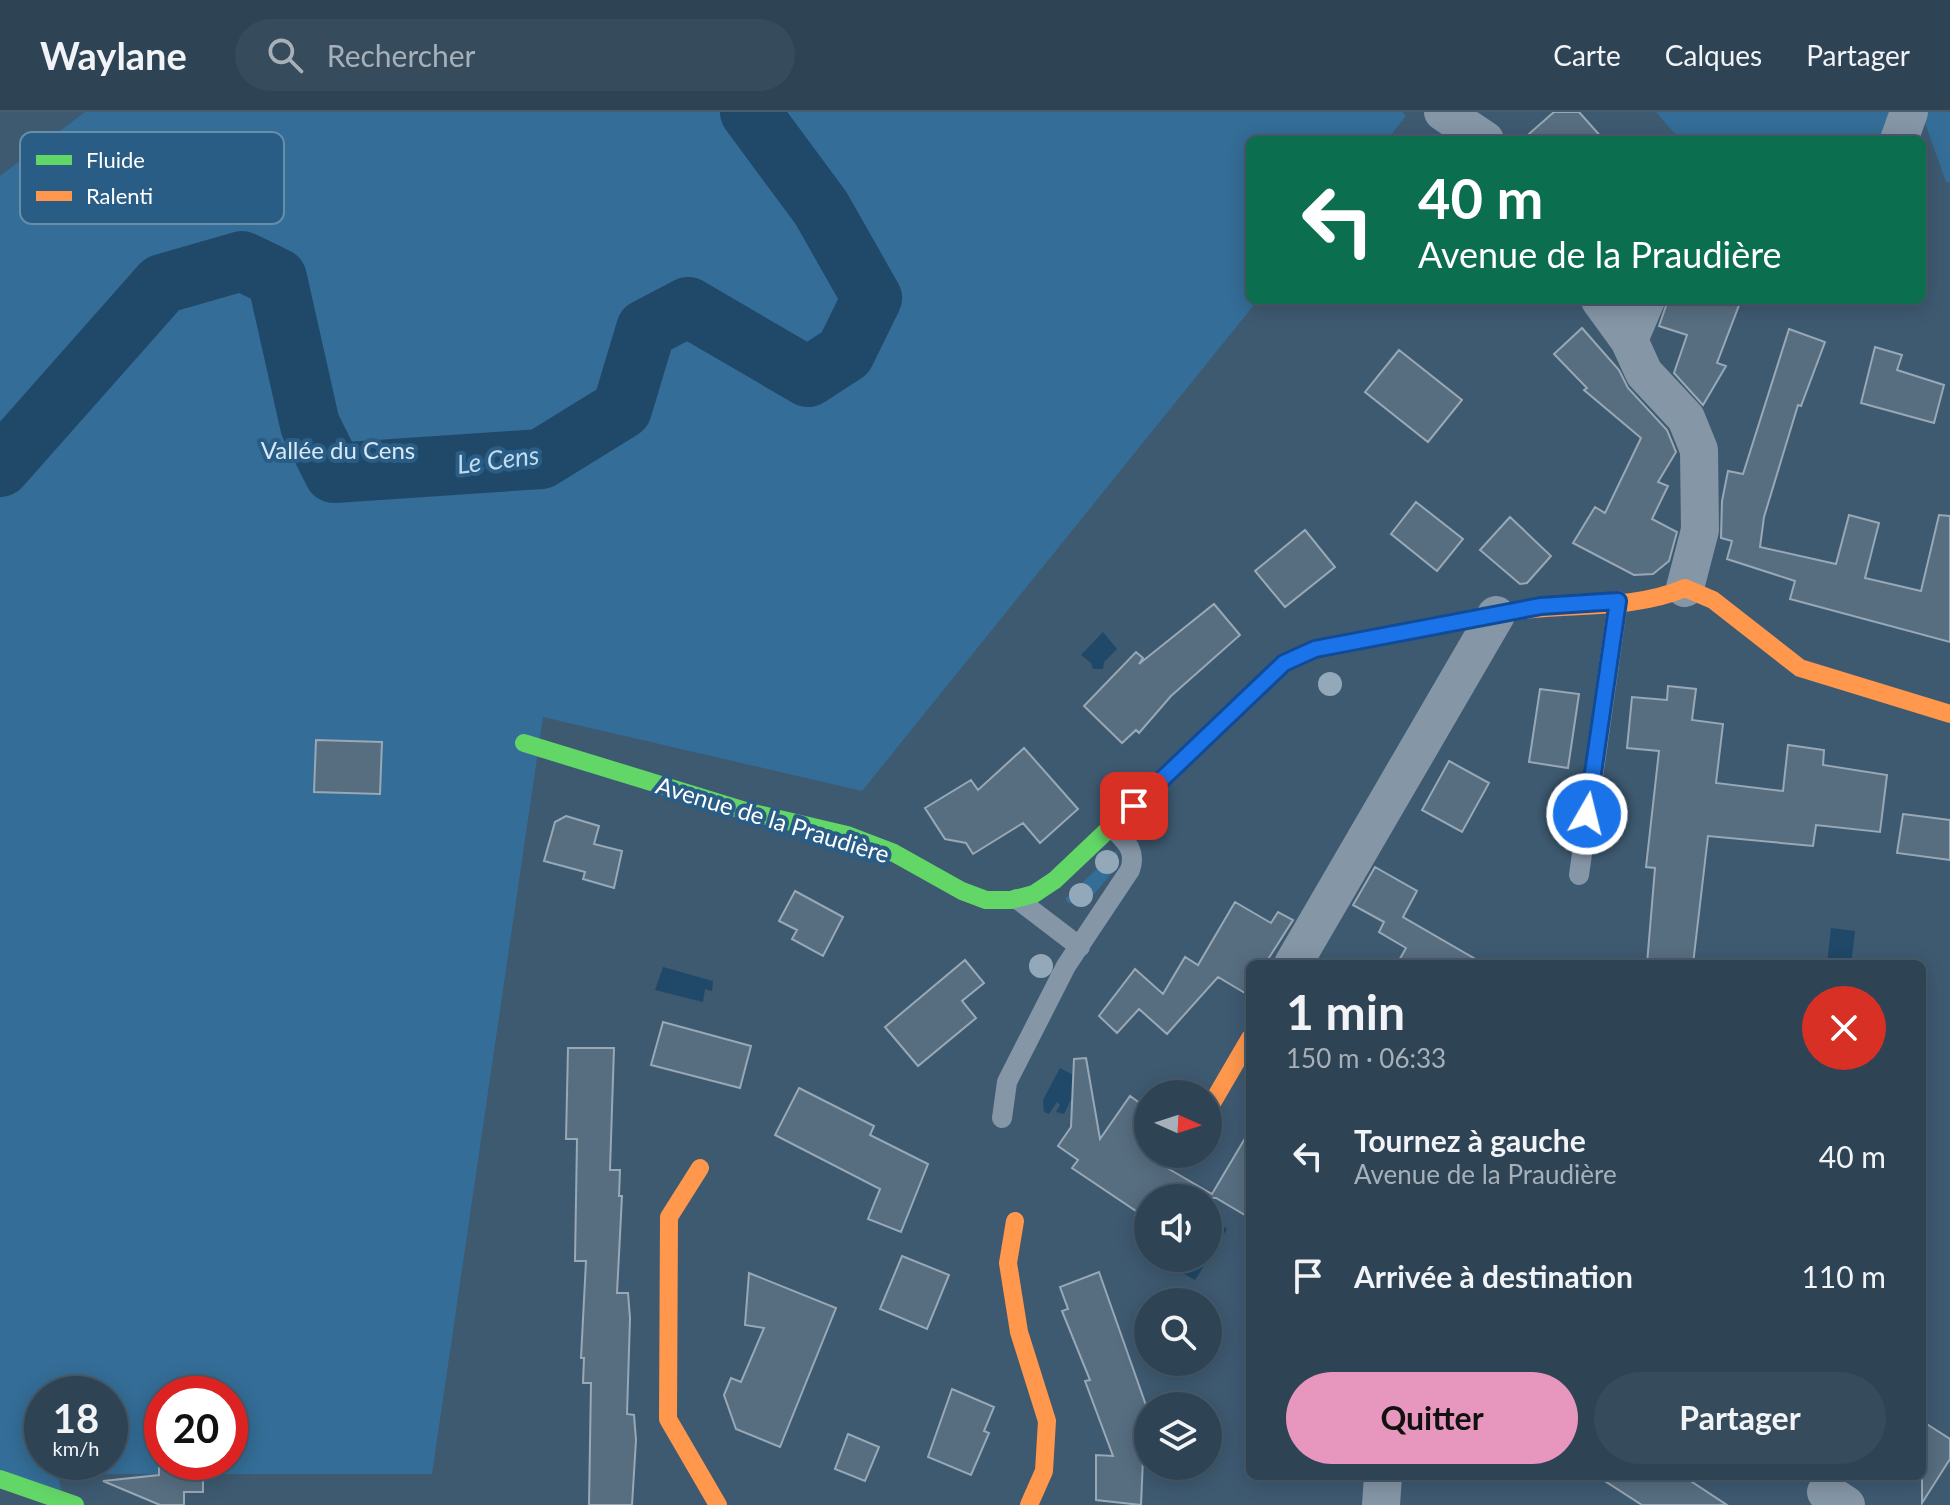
<!DOCTYPE html>
<html lang="fr">
<head>
<meta charset="utf-8">
<style>
  body { margin:0; font-family:Lato,sans-serif; background:#364b5b; color:#f1f3f6; height:100vh; display:flex; flex-direction:column; font-size:30px; white-space:nowrap }
  * { box-sizing:border-box; margin:0 }
  p { font-size:26px; color:#a7b0b9 }
  .icon { flex:none; width:44px; height:44px; fill:none; stroke:currentColor; stroke-width:2; stroke-linecap:round; stroke-linejoin:round }
  .map { position:relative; flex:1; overflow:hidden }
  .drawer { position:absolute; left:1246px; top:848px; width:680px; height:520px; display:flex; flex-direction:column; background:#2e4455; border-radius:12px; box-shadow:0 4px 20px #0003,0 0 0 2px #495c6c }
  .drawer>* { flex:none }
  .guide { position:absolute; left:1246px; top:24px; width:680px; height:168px; border-radius:12px; box-shadow:0 4px 20px #0003,0 0 0 2px #495c6c; background:#0b6e4f; color:#fff; overflow:hidden }
  .needle { width:52px; rotate:93deg }
  .controls { position:absolute; left:1134px; top:968px; display:grid; gap:16px }
  .controls a { display:grid; place-items:center; width:88px; height:88px; border-radius:50%; background:#2e4455; box-shadow:0 4px 20px #0003,0 0 0 2px #495c6c; font-size:40px }
  .speed { position:absolute; left:24px; top:1264px; display:flex; gap:16px; font-size:40px; font-weight:700; text-align:center }
  .speed>* { display:grid; place-content:center; width:104px; height:104px; border-radius:50%; background:#2e4455; box-shadow:0 4px 20px #0003,0 0 0 2px #495c6c; line-height:1 }
  .speed small { font-size:20px; font-weight:400 }
  .speed .limit { border:12px solid #d22; background:#fff; color:#111 }
  .pin { position:absolute; display:grid; place-items:center; width:68px; height:68px; color:#fff; margin:-34px; border-radius:16px; box-shadow:0 4px 12px #0006 }
  .me { position:absolute; width:88px; margin:-44px; rotate:8deg; stroke-linejoin:round; filter:drop-shadow(0 0 6px #0008) }
  .turn { display:flex; align-items:center; gap:28px; height:168px; padding:0 40px; font-size:36px }
  .turn .icon { width:104px; height:104px; stroke-width:2.5 }
  .turn b { display:block; font-size:56px; line-height:68px }
  .round { display:grid; place-items:center; flex:none; width:84px; height:84px; border-radius:42px; background:#364b5b }
  .summary { display:flex; align-items:center; justify-content:space-between; height:136px; padding:0 40px }
  h1 { font-size:48px; font-weight:700; line-height:60px }
  .cta { display:flex; gap:16px; margin-top:auto; padding:16px 40px }
  .cta a { flex:1; height:92px; border-radius:48px; background:#e797bd; color:#111; font-size:32px; font-weight:700; line-height:92px; text-align:center }
  .cta a+a { background:#364b5b; color:#f1f3f6 }
  ul { padding:0; list-style:none }
  li { display:flex; align-items:center; gap:24px; height:120px; padding:0 40px }
  li div { flex:1 }
  li b { display:block; font-size:30px }
  li em { font-style:normal }
  header { display:flex; align-items:center; gap:48px; box-sizing:border-box; height:112px; padding:0 40px; background:#2e4455; border-bottom:2px solid #495c6c }
  header strong { font-size:38px }
  nav { display:flex; gap:44px; margin-inline-start:auto; font-size:28px }
  .search { width:560px; height:72px; background:#364b5b; display:flex; align-items:center; gap:20px; box-sizing:border-box; padding:0 28px; border-radius:44px; color:#a7b0b9; font-size:30px }
  .map>svg:first-child { display:block }
</style>
</head>
<body>
<header>
<strong>Waylane</strong>
<div class="search"><svg class="icon" aria-label="search" viewBox="0 0 24 24"><circle cx="10" cy="10" r="6"/><path d="M15 15l6 6"/></svg>Rechercher</div>
<nav><a>Carte</a><a>Calques</a><a>Partager</a></nav>
</header>
<div class="map">
<svg width="1950" height="1393" viewBox="0 0 1950 1393">
  <rect width="100%" height="100%" fill="#3e5a71"/>
  <path fill="#346d97" fill-rule="evenodd" d="M85,0h1317l4,4 -19,24h-137v160h8l-396,491 -319,-74 -111,757h-375l6,22 -63,-24v-1296zM42,1282h68v68h-68zM162,1282h68v68h-68z
    M1656,0h294v71l-4,-1 -21,-59 -44,17h-201z
    M1117,738v17l-32,38 -17,-2 -3,-4z"/>
  <path fill="#204868" d="M1103,520l14,17 -13,13 -1,7h-10l-2,-6 -10,-8z
    M1831,816l24,3 -4,33h-24z
    M663,855l50,14 -1,10 -7,-2 -2,13 -48,-12z
    M1060,956l21,11 -17,35 -8,-2 4,-7 -3,-3 -8,12 -5,-2 -1,-12z
    M1209,1106l18,11 -32,51 -18,-10 8,-12h23z"/>
  <g fill="none" stroke-linecap="round" stroke-linejoin="round">
    <path stroke="#204868" stroke-width="60" d="M0,355l162,-183 80,-23 35,17 33,147 24,48 207,-14 81,-50 24,-80 42,-22 120,70 37,-24 27,-55 -51,-90 -71,-96"/>
  </g>
  <path fill="#576e81" stroke="#98a8b5" stroke-width="2" d="M1554,0h25l25,28h-82z
    M1668,188h73l-24,63 9,3 -23,39 -29,-32 13,-38 -28,-9z
    M1582,216l37,42 9,18 39,42 9,22 -18,30 10,4 -16,33 25,13 -8,29 -16,13 -19,1 -61,-32 22,-36 10,6 36,-75 -57,-48 3,-2 -33,-34z
    M1789,217l36,13 -24,64 -3,-1 -34,112 -4,30 76,17 13,-49 30,8 -14,55 56,13 18,-76 11,1v126l-160,-43 5,-18 -68,-22 5,-18 -11,-3 1,-37 6,-30 15,3z
    M1875,235l27,8 -5,15 47,15 -10,38 -73,-20z
    M1399,238l63,50 -34,42 -63,-50z
    M1416,390l47,37 -26,32 -46,-37z
    M1510,405l41,39 -24,27 -7,1 -40,-34z
    M1305,418l30,37 -50,40 -30,-36z
    M1214,492l26,31 -69,61 -32,37 -3,-3 -14,13 -38,-37 52,-54 7,6 -4,6z
    M1668,574l28,3 -4,31 31,4 -7,59 67,8 5,-46 36,5 -1,15 64,10 -7,57 -64,-7 -3,21 -105,-10 -15,128h-46l8,-96 -9,-1 13,-116 -32,-3 5,-51 35,3z
    M1540,577l39,5 -11,74 -39,-6z
    M316,628l66,2 -2,52 -66,-2z
    M1024,636l54,61 -38,34 -17,-20 -50,31 -7,-11 -21,-4 -20,-31 46,-28 7,10z
    M1449,649l40,22 -27,49 -40,-22z
    M1903,702l47,6v40l-53,-7z
    M566,704l33,10 -5,18 28,7 -8,37 -31,-9 2,-7 -41,-11 11,-39z
    M1375,755l42,24 -14,26 81,47h-87l9,-16 -27,-16 5,-10 -31,-17z
    M795,779l48,26 -20,39 -31,-17 5,-9 -18,-9z
    M1235,790l36,21 7,-11 15,8 -28,44h-15v32l-32,-19 -51,57 -28,-25 -22,24 -18,-17 36,-47 28,25 22,-37 13,8z
    M965,848l19,23 -22,18 14,17 -58,48 -33,-39z
    M663,910l88,24 -11,42 -89,-23z
    M568,936h46l-4,122h10l-1,26h3l-5,97h11l2,25 -3,96 7,1 2,25 -4,65h-43l2,-122h-8l1,-25h-3l5,-97h-11l2,-122h-11z
    M1086,946l14,81 30,-43 18,13v45h21l-7,11 50,29 38,-64v88l-34,-20h-68v21l-76,-51 6,-8 -20,-14 13,-19 3,-68z
    M799,976l75,38 -4,9 58,29 -27,68 -33,-13 12,-30 -105,-54z
    M902,1144l47,19 -22,54 -47,-20z
    M1099,1160l49,139 -1,49 -4,-1 -2,46 -45,-5v-45l17,1 -28,-75 5,-1 -28,-69 6,-2 -8,-22z
    M749,1161l87,35 -56,139 -44,-18 -12,-34 7,-17 10,4 23,-54 -19,-3z
    M952,1277l42,18 -10,24 5,2 -18,42 -43,-18z
    M1922,1309l28,18v20l-28,44z
    M848,1322l31,13 -14,34 -30,-12z
    M203,1351v29h-19v13h-24l-57,-24 56,-6v-11z
    M1597,1364h86l44,29h-85z"/>
  <g fill="none" stroke-linecap="round" stroke-linejoin="round">
    <path stroke="#8596a7" stroke-width="20" d="M1579,763l39,-274
      M1017,787l63,48
      M1002,1006l5,-36 59,-116 64,-96c7,-20 -5,-29 -18,-43"/>
    <path stroke="#8596a7" stroke-width="38" d="M1443,0l42,28
      M1899,28l10,-28
      M1600,188l29,40 15,33 42,45 13,32 1,80 -15,58
      M1629,228l17,-40
      M1293,852l203,-349
      M1826,1380l20,13
      M1381,1393l2,-29"/>
    <path stroke="#63d668" stroke-width="18" d="M524,631l225,69 98,23 47,18 68,38 24,9h25l23,-6 21,-14 229,-217 31,-14 187,-36
      M0,1367l75,26"/>
    <path stroke="#ff974d" stroke-width="18" d="M1502,501c59,-11 127,-1 183,-25l28,12 87,68 150,46
      M1208,998l42,-72
      M700,1056l-31,49 -1,202 50,86
      M1015,1109l-7,42 11,69 28,89 -3,50 -15,34"/>
  </g>
  <g fill="#93a9ba">
    <circle cx="1330" cy="572" r="12"/>
    <circle cx="1107" cy="750" r="12"/>
    <circle cx="1081" cy="783" r="12"/>
    <circle cx="1041" cy="854" r="12"/>
  </g>
  <g fill="none" stroke-linecap="round" stroke-linejoin="round">
    <defs>
      <path id="route" d="M1134,694l150,-143 31,-14 226,-43 77,-5 -31,213"/>
    </defs>
    <use href="#route" stroke="#114b97" stroke-width="20"/>
    <use href="#route" stroke="#1a73e8" stroke-width="14"/>
  </g>
  <g text-anchor="middle" dominant-baseline="central" stroke-width="8" stroke-linejoin="round" paint-order="stroke">
    <g font-size="24" fill="#d8e9f6" stroke="#295d86">
      <text x="338" y="337">Vallée du Cens</text>
    </g>
    <g font-size="24" fill="#fff" stroke="#295d86">
      <text transform="translate(773 707) rotate(17)">Avenue de la Praudière</text>
    </g>
    <g font-size="26" font-style="italic" fill="#c0dbef" stroke="#295d86">
      <text transform="translate(498 347) rotate(-7)">Le Cens</text>
    </g>
  </g>
  <rect x="20" y="20" width="264" height="92" rx="12" fill="#295d86" stroke="#698eaa" stroke-width="2"/>
  <rect x="36" y="43" width="36" height="10" fill="#63d668"/>
  <rect x="36" y="79" width="36" height="10" fill="#ff974d"/>
  <g font-size="22" fill="#fff">
    <text x="86" y="56">Fluide</text>
    <text x="86" y="92">Ralenti</text>
  </g>
</svg>
<div class="controls">
<a><svg class="needle" viewBox="-14 -14 28 28"><path d="M0-13l5 13h-10z" fill="#e53935"/><path d="M0 13l5-13h-10z" fill="#a7b0b9"/></svg></a>
<a><svg class="icon" aria-label="sound" viewBox="0 0 24 24"><path d="M4 9h4l5-4v14l-5-4H4zM17 9q2 3 0 6"/></svg></a>
<a><svg class="icon" aria-label="search" viewBox="0 0 24 24"><circle cx="10" cy="10" r="6"/><path d="M15 15l6 6"/></svg></a>
<a><svg class="icon" aria-label="layers" viewBox="0 0 24 24"><path d="M12 4l9 5-9 5-9-5zM3 14l9 5 9-5"/></svg></a>
</div>
<div class="speed"><div>18<small>km/h</small></div><div class="limit">20</div></div>
<div class="pin" style="left:1134px;top:694px;background:#d93025"><svg class="icon" aria-label="arrive" viewBox="0 0 24 24"><path d="M6 21V4h12l-3 4 3 4H6"/></svg></div>
<svg class="me" style="left:1587px;top:702px" viewBox="-20 -20 40 40"><circle r="17" fill="#1a73e8" stroke="#fff" stroke-width="3"/><path d="M0-11L8 9 0 5-8 9z" fill="#fff"/></svg>
<div class="guide">
<div class="turn"><svg class="icon" aria-label="left" viewBox="0 0 24 24"><path d="M17 20v-9H6M10 6l-5 5 5 5"/></svg><div><b>40 m</b>Avenue de la Praudière</div></div>
</div>
<section class="drawer">
<div class="summary"><div><h1>1 min</h1><p>150 m · 06:33</p></div><a class="round" style="background:#d93025;color:#fff"><svg class="icon" aria-label="close" viewBox="0 0 24 24"><path d="M6 6l12 12M18 6L6 18"/></svg></a></div>
<ul>
<li><svg class="icon" aria-label="left" viewBox="0 0 24 24"><path d="M17 20v-9H6M10 6l-5 5 5 5"/></svg><div><b>Tournez à gauche</b><p>Avenue de la Praudière</p></div><em>40 m</em></li>
<li><svg class="icon" aria-label="arrive" viewBox="0 0 24 24"><path d="M6 21V4h12l-3 4 3 4H6"/></svg><div><b>Arrivée à destination</b></div><em>110 m</em></li>
</ul>
<div class="cta"><a>Quitter</a><a>Partager</a></div>
</section>
</div>
</body>
</html>
